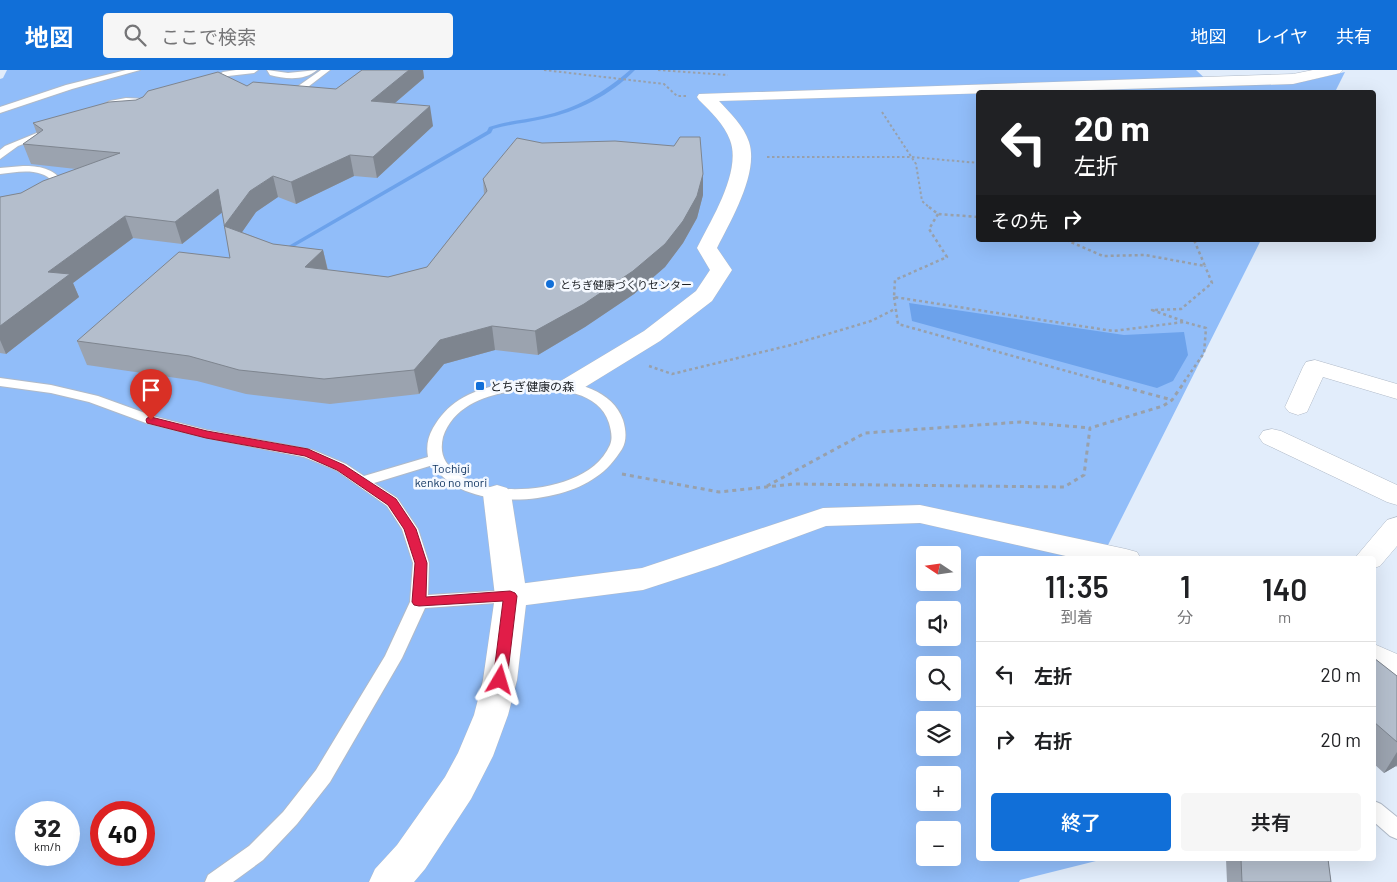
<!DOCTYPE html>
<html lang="ja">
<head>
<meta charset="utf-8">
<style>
  body { margin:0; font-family:Barlow,"Noto Sans JP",sans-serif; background:#f6f6f6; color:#202124; height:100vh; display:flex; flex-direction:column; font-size:19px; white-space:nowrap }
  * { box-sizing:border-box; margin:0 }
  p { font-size:16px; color:#757577 }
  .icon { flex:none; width:28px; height:28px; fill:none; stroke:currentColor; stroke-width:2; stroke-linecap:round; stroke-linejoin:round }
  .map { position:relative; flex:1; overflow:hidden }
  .panel { position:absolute; left:976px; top:486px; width:400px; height:305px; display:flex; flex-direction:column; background:#fff; border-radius:5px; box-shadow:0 5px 20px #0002 }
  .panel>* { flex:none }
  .hud { position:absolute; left:976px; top:20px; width:400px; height:152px; border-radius:5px; box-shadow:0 5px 20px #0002; background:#202124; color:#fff; overflow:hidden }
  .needle { width:32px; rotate:283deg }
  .fabs { position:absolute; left:916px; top:476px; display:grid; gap:10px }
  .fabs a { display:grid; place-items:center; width:45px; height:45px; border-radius:5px; background:#fff; box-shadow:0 5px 20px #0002; font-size:25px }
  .speed { position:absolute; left:15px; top:731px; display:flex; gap:10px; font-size:25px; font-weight:700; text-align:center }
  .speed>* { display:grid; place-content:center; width:65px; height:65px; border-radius:50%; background:#fff; box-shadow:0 5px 20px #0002; line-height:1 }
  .speed small { font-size:12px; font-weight:400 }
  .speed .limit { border:8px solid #d22; background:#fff; color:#111 }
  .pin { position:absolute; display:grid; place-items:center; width:42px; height:42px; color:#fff; margin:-51px -21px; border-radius:50% 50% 50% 0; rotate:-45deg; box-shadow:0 0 5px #0007 }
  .pin .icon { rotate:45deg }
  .me { position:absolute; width:55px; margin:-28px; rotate:7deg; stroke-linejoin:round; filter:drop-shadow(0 0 4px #0008) }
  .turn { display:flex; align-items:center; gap:18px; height:105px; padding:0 15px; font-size:22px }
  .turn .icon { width:65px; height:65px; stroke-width:2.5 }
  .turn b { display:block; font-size:35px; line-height:42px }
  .then { display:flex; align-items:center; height:48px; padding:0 15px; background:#0003; gap:10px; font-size:19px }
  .eta { display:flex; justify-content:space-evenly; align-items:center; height:85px; text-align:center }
  .eta b { font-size:30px; font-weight:600; line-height:35px }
  .primary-button { display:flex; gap:10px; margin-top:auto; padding:10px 15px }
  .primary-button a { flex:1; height:58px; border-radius:5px; background:#116fd8; color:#fff; font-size:20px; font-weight:600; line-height:58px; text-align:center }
  .primary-button a+a { background:#f6f6f6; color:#202124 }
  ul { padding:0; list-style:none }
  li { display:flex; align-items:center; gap:15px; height:65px; padding:0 15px; border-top:1px solid #e0e0e0 }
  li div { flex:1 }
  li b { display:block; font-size:19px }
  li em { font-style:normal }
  header { display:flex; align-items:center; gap:30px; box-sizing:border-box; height:70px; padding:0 25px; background:#116fd8; color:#fff }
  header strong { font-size:24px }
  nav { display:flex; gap:28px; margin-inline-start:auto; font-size:18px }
  .search { width:350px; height:45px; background:#f6f6f6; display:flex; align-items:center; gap:12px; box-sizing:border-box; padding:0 18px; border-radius:5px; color:#757577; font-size:19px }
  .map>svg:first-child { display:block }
</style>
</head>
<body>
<header>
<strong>地図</strong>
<div class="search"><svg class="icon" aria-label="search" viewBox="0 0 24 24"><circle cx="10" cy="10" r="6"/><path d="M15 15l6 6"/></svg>ここで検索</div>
<nav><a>地図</a><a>レイヤ</a><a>共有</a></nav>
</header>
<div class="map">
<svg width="1397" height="812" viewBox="0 0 1397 812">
  <rect width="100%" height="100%" fill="#e2edfb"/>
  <path fill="#91bdf9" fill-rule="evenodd" d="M7,0h1189l17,16 89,-4 43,-10 -10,20h-356v148h282l-160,319h-122v300h125l-84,21 -1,2h-1019v-803l3,-1zM925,485h27v27h-27zM925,540h27v28h-27zM925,595h27v27h-27zM925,650h27v28h-27zM925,705h27v27h-27zM26,742h43v43h-43zM101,742h43v43h-43zM925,760h27v28h-27z"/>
  <path fill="#6ca2eb" d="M909,233l215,32 60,-3 4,23 -15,26 -16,7 -245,-67z"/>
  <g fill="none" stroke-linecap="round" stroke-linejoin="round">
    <path fill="#6ca2eb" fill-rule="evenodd" d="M630,0h5c-24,25 -58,42 -92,49 -17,4 -33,5 -50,10l-2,4 -208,120h-4l-1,-1 209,-121 2,-4c17,-6 35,-7 53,-11 33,-7 63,-24 88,-46z"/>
    <defs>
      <path id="service" d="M126,0h14l-68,19 -72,24v-6l66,-22z
        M236,0h22l-4,3 -26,3 -19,11 -7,-2 21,-13z
        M267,0l21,3 29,-3c-12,11 -32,9 -47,5z
        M321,0h9l-30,23h-6v-4z
        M126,28l20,1 10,4c-6,5 -15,0 -23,0 -12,0 -21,4 -32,8l-4,-3 13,-7z
        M49,58l3,1v4l-34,13 -18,13v-9l5,-4z
        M23,96c16,0 30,2 40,16 -1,6 -3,12 -10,14l-5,-3 5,-11c-12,-15 -36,-10 -53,-8v-6z
        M0,308l51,7 47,11 58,21 51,13 106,20 33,14 18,12 64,-19c-2,-11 0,-20 5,-29 7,-12 15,-21 26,-28 38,-25 145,-34 164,20 3,10 4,20 -1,29 -7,11 -15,21 -26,28 -40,29 -133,35 -163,-12l-59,18 23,15 21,31 11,34 -1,32 83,-5 6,2 2,4 -2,4 -6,2 -86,6 -23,50 -72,124 -33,42 -34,36 -30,22h-28l3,-7 41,-29 34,-34 33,-42 69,-114 25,-54 3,-39 -11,-34 -15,-23 -51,-36 -32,-13 -97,-19 -61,-15 -57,-21 -38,-9 -51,-7zM531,318c27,1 68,3 78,35 2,7 4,15 1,22 -17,39 -78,48 -115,43 -18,-2 -38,-10 -49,-26 -5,-8 -5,-16 -3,-25 12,-37 55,-45 88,-49z
        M1374,731l7,3 16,13v22l-7,-3 -16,-14z"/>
      <path id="minor" d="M1313,0h30l-3,3 -47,11 -574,17c11,12 25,25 30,41 10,31 -18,78 -32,106l15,22 -20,31 -52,40 -83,51 -9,2 -9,-2 -3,-5 3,-5 85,-51 52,-40 14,-21 -13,-22c14,-28 45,-77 33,-108 -6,-16 -19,-28 -31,-40l-2,-3 2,-3 594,-20z
        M1315,290l82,24v15l-74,-22 -16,35 -9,3 -9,-3 -4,-5 18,-40 3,-5z
        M1272,359l9,2 116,54v20l-10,-3 -124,-59 -4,-6 4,-6z
        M920,435l206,44 11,3 4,7h-62l-159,-36 -94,3 -109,40 -74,24 -132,17 -11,-3 -5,-8 5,-8 11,-3 131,-17 181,-60z
        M1397,447v29l-17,20 -6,2v-9h-20l33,-39z
        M1374,574l23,10v29l-12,-4 -11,-7z"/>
      <path id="tertiary" d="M497,415l10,3 4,6 16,102 -10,84 -9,35 -15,41 -22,43 -46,70 -11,13h-45l6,-13 22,-24 48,-68 13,-24 16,-38 9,-35 12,-84 -12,-102 4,-6z"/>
    </defs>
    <use href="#service" stroke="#b0bac8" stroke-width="2"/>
    <use href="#minor" stroke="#b0bac8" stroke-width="1"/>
    <use href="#tertiary" stroke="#b0bac8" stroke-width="1"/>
    <path stroke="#98a0ab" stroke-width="2" stroke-dasharray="2.5 2.5" stroke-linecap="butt" d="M544,0l120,14 13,12h9
      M658,0l70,5
      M882,42l34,52 6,37 8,7
      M767,87h144l68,6"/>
    <path stroke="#98a0ab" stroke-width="2.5" stroke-dasharray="3 3" stroke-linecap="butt" d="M929,137l9,7 41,3
      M938,144l-9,15 18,28 -52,23 -1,17 219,34 71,-9 22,6 -2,25 -20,29
      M1066,170l37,16 42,-1 60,11 -11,-26
      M894,227l4,27 208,58
      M1183,251l-31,-11 29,-1 31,-26 -7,-17
      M649,296l23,8 119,-29 80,-24 24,-12"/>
    <path stroke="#98a0ab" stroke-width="3" stroke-dasharray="4 4" stroke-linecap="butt" d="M1102,311l70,19
      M622,404l97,18 75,-8 270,3 20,-12 6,-47 73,-22 9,-6 13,-19
      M767,416l98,-53 156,-11 69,6"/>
    <use href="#service" fill="#fff" fill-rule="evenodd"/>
    <use href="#minor" fill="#fff" fill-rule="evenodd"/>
    <use href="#tertiary" fill="#fff" fill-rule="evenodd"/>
  </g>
  <path fill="#9ba3af" d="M362,0h61l1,8 -29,25 38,23 -56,52 -23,-2 -58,28 -18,-7 -22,15 -14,20 31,12 50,6 5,20 60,7 39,-10 57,-73 -1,-15 59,-36 161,31v21l-6,23 -14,25 -18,24 -31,27 -49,33 -47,28 -43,-5 -51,14 -25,30 -89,10 -84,-10 -49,-13 -110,-16 -10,-24 153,-83 -8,-46 -40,32 -49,-6 -60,45 6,14 -73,57 -6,-1v-156l21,-4 55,-24 -45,-5 -8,-20 14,-10 -4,-11 103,-23 111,-14 89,3z
    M1374,588l23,18v91l-1,-1 -12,7 -10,-9z
    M1226,789h102l3,23h-104z"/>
  <path fill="#7e858f" d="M409,0h14l1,8 -49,42 -4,-19z
    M430,36l3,20 -56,52 -4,-21z
    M350,85l4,21 -58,28 -5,-22z
    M703,104v21l-6,23 -14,25 -18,24 -31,27 -49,33 -47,28 -3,-24z
    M273,106l5,21 -22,15 -25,36 -7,-22 26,-35z
    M218,119l6,22 -42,33 -7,-22z
    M125,146l8,22 -60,45 6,14 -73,57 -6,-14v-14l48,-54z
    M323,180l5,22 -23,-5z
    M492,256l3,24 -51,14 -25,30 -5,-24 26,-30z
    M1397,682v13l-1,1 -12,7z"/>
  <path fill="#b4becc" stroke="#7e858f" d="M362,0h47l-38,31 59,5 -57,51 -23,-2 -59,27 -18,-6 -23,15 -26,35 49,18 50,6 -18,17 83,10 39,-10 60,-76 -4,-12 34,-41 25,5 73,-2 59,5 6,-9h20l3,37 -6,22 -14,25 -18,23 -32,27 -49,33 -49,27 -43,-5 -52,14 -26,30 -90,9 -85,-9 -50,-14 -112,-15 102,-89 51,6 -12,-69 -43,33 -50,-6 -77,56 22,2 -70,52v-129l21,-4 22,-12 77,-28 -97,-9 20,-14 -10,-7 76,-21 27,-2 7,-3 5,-6 70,-19 29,14 6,-4 83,7z
    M1374,588l23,18v66l-23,-20z
    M1241,789h87l3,23h-89z"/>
  <path fill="#e11d48" stroke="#92132f" d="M151,347l56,14 101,18 36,16 52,34 20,30 11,34 -1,34 84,-6 5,2 2,3 -10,84 -2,4 -5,2 -5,-2 -2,-4 10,-79 -84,5 -5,-1 -2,-3 3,-39 -11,-34 -16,-24 -51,-35 -32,-14 -99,-18 -59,-15 -1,-3 1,-2z"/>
  <g fill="#116fd8" stroke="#f5f9ff" stroke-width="2">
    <circle cx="550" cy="214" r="5"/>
    <rect x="475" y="311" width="10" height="10" rx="2.5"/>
  </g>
  <g text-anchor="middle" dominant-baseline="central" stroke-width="5" stroke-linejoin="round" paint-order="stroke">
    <g font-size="11" fill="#1b1f24" stroke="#f5f9ff" text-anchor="start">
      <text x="560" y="214">とちぎ健康づくりセンター</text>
    </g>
    <g font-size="12" fill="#1b1f24" stroke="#f5f9ff" text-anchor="start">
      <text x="490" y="316">とちぎ健康の森</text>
    </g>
    <g font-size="12" fill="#0b305d" stroke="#f5f9ff">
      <text x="451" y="398">Tochigi<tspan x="451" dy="14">kenko no mori</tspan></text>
    </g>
  </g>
</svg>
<div class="fabs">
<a><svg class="needle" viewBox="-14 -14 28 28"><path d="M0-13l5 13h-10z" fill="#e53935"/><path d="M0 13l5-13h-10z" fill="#757577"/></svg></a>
<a><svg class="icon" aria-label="sound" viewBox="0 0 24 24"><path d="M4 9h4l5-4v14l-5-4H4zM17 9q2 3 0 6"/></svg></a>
<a><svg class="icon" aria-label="search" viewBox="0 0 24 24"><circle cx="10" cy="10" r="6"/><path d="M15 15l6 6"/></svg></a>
<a><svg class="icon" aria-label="layers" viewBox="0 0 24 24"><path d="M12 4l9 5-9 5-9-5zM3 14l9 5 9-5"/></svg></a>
<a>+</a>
<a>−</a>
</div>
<div class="speed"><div>32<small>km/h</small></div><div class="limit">40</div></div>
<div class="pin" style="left:151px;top:350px;background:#d93025"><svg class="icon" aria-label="arrive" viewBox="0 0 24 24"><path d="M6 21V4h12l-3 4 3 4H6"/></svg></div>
<svg class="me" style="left:500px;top:610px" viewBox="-20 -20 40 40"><path d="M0-17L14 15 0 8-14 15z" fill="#e11d48" stroke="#fff" stroke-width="4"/></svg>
<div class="hud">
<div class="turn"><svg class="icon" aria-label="left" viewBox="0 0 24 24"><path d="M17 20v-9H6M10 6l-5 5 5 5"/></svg><div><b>20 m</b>左折</div></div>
<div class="then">その先<svg class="icon" aria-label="right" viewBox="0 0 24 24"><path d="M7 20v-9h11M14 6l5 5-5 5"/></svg></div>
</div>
<section class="panel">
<div class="eta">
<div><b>11:35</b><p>到着</p></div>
<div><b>1</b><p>分</p></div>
<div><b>140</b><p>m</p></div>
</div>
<ul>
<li><svg class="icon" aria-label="left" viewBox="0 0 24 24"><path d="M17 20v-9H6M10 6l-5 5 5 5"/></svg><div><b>左折</b></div><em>20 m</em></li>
<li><svg class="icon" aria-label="right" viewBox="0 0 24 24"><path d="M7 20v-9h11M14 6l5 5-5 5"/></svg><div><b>右折</b></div><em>20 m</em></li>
</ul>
<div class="primary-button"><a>終了</a><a>共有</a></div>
</section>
</div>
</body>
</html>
